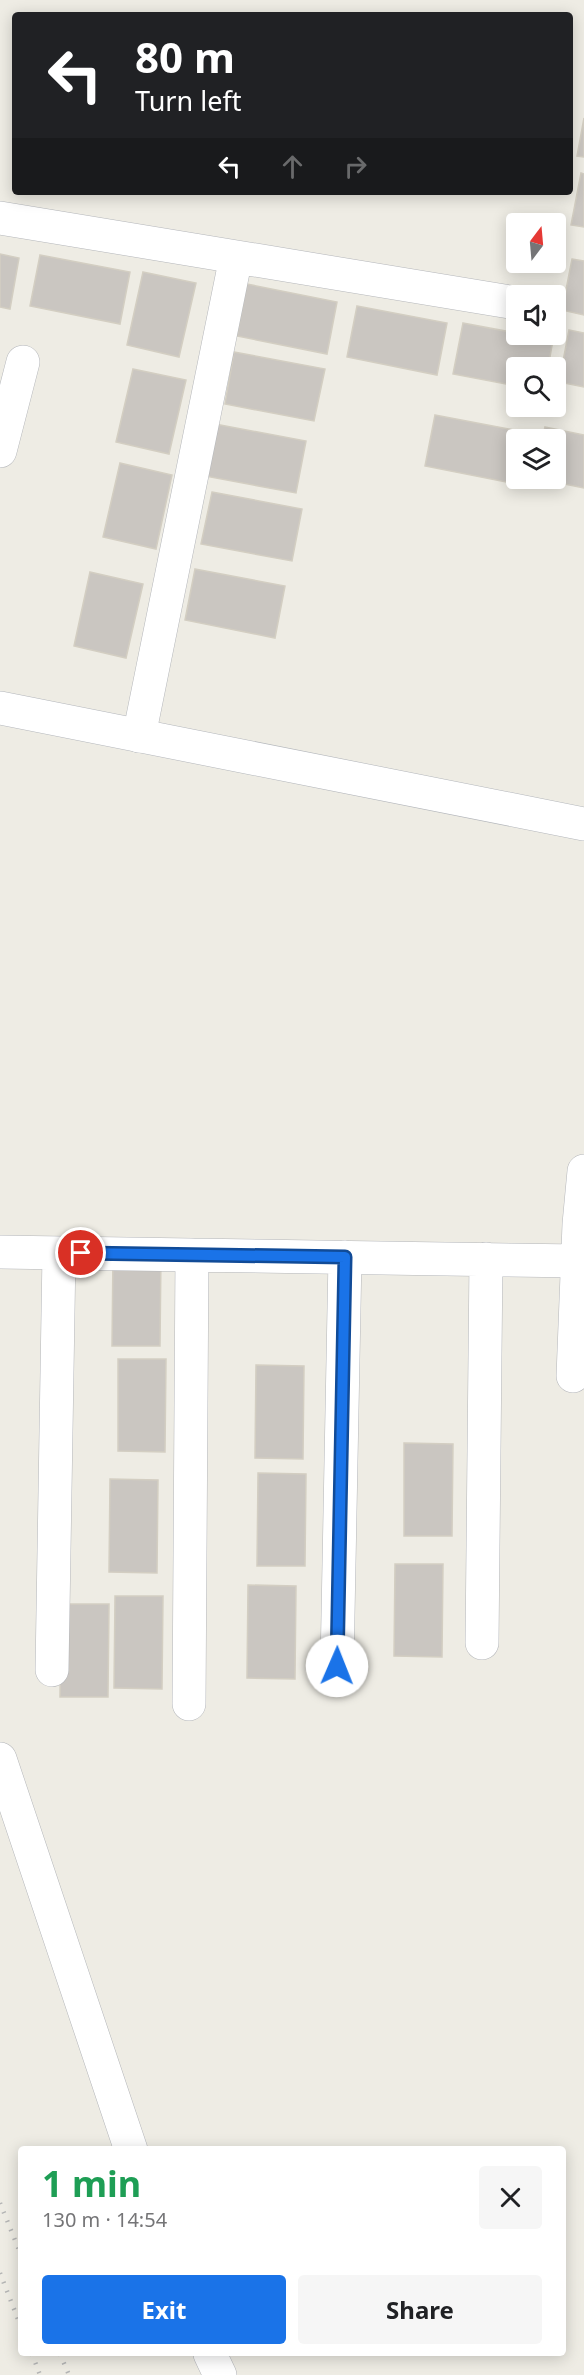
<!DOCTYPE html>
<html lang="en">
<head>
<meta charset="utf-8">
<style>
  body { margin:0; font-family:"Noto Sans",sans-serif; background:#f6f6f6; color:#202124; height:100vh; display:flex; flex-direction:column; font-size:22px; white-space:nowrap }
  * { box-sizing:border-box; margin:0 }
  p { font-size:20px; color:#757577 }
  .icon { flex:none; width:33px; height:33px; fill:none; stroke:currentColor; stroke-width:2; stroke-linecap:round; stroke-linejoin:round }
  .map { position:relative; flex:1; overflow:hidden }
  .side { position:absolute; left:18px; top:2146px; width:548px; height:210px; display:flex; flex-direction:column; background:#fff; border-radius:6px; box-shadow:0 3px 15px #0003 }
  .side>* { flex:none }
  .top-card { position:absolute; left:12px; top:12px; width:561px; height:183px; border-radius:6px; box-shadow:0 3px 15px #0003; background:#202124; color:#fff; overflow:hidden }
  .needle { width:39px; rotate:16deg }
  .fabs { position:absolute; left:506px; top:213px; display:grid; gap:12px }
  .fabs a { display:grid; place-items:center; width:60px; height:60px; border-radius:6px; background:#fff; box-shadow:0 3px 15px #0003; font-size:30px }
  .pin { position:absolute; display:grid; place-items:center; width:51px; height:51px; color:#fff; margin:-26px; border:3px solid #fff; border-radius:50%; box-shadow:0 2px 6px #0007 }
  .me { position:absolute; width:66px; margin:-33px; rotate:1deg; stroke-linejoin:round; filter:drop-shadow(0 0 4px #0008) }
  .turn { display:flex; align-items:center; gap:21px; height:126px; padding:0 24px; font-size:27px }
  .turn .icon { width:78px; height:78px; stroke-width:2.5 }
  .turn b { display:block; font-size:42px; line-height:51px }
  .lanes { display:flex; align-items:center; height:57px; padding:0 24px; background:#0003; justify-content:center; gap:30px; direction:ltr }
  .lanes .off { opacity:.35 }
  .round { display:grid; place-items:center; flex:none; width:63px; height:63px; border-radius:6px; background:#f6f6f6 }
  .head { display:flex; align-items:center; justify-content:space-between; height:102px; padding:0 24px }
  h1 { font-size:36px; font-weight:700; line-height:45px; color:#1e9e55 }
  .action { display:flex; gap:12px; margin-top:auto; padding:12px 24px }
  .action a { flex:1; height:69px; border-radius:6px; background:#1a73e8; color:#fff; font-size:24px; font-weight:700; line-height:69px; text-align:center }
  .action a+a { background:#f6f6f6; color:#202124 }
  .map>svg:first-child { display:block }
</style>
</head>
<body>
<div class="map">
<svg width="584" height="2375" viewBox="0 0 584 2375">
  <rect width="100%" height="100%" fill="#eeece4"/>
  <path fill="#cac6c1" stroke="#d3cec2" stroke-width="1.5" d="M584,118v39l-7,-1z
    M581,173l3,1v53l-13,-2z
    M0,254l19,4 -9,51 -10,-2z
    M40,255l90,17 -10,52 -90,-18z
    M572,259l12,2v54l-22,-5z
    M143,272l53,11 -17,74 -52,-12z
    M247,284l90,18 -10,52 -90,-18z
    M357,306l90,17 -10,52 -90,-18z
    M463,323l90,17 -5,28h-32v18l-63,-12z
    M569,330l15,3v54l-25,-5z
    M234,352l91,17 -11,52 -89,-17z
    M133,369l53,11 -17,74 -53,-12z
    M435,415l90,17 -1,8h-8v44l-91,-18z
    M215,424l91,17 -10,52 -91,-17z
    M545,427l39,8v53l-49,-10h20v-38h-13z
    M120,463l52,12 -16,74 -53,-12z
    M212,492l90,17 -10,52 -91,-17z
    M195,569l90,17 -10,52 -90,-18z
    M90,572l53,12 -17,74 -52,-12z
    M113,1253l48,1 -1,92h-48z
    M118,1359h48l-1,93 -47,-1z
    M256,1365l48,1 -1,93 -48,-1z
    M404,1443l49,1 -1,92h-48z
    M258,1473l48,1 -1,92h-48z
    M110,1479l48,1 -1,93 -48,-1z
    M395,1564h48l-1,93 -48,-1z
    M248,1585l48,1 -1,93 -48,-1z
    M115,1596h48l-1,93 -48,-1z
    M61,1604h48l-1,93h-48z"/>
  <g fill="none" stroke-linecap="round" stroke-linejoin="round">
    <defs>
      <path id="street" d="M0,218l516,85
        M0,451l23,-89
        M139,736l97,-479
        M0,1252l579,9
        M573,1376l6,-152 5,-53
        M482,1643l4,-384
        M337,1666l8,-409
        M52,1670l7,-417
        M189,1704l3,-449
        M0,1759l131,391
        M210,2354l10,21"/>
      <path id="secondary" d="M0,708l584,116"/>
    </defs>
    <use href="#street" stroke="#b4b6ba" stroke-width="34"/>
    <use href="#secondary" stroke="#b3b6bb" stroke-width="34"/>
    <use href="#street" stroke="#fff" stroke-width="33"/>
    <use href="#secondary" stroke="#fff" stroke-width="33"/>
    <path stroke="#b4b5b5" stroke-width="4.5" stroke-dasharray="1.5 8" stroke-linecap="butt" d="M0,2203l21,52
      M0,2273l21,54
      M32,2354l8,21
      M60,2354l9,21"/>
  </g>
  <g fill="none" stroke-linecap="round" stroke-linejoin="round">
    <defs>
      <path id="route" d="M81,1253l264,4 -8,409"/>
    </defs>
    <use href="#route" stroke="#114b97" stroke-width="15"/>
    <use href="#route" stroke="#1a73e8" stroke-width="10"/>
  </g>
</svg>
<div class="fabs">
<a><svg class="needle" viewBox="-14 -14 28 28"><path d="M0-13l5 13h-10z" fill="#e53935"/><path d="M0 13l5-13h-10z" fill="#757577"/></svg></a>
<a><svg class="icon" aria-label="sound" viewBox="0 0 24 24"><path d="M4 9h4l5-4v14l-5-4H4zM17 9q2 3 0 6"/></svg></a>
<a><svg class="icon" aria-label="search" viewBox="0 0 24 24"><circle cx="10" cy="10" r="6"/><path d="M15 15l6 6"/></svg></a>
<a><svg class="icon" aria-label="layers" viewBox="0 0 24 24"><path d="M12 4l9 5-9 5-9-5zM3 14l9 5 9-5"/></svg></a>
</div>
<div class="pin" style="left:81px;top:1253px;background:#d93025"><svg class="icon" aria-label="arrive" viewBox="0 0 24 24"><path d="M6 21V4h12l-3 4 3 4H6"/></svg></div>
<svg class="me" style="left:337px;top:1666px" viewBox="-20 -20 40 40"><circle r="19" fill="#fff"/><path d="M0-13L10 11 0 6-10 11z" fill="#1a73e8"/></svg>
<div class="top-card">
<div class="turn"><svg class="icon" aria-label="left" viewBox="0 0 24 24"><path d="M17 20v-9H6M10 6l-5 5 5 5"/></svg><div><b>80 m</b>Turn left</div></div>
<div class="lanes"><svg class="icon" aria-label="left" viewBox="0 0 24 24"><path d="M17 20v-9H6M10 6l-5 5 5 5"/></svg><svg class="icon off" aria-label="ahead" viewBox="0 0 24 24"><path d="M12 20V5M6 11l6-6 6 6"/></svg><svg class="icon off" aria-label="right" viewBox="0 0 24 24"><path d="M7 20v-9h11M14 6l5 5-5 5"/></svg></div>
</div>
<section class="side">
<div class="head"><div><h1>1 min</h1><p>130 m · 14:54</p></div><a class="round"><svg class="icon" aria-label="close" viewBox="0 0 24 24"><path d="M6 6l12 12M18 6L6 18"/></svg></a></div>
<div class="action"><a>Exit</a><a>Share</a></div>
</section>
</div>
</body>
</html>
